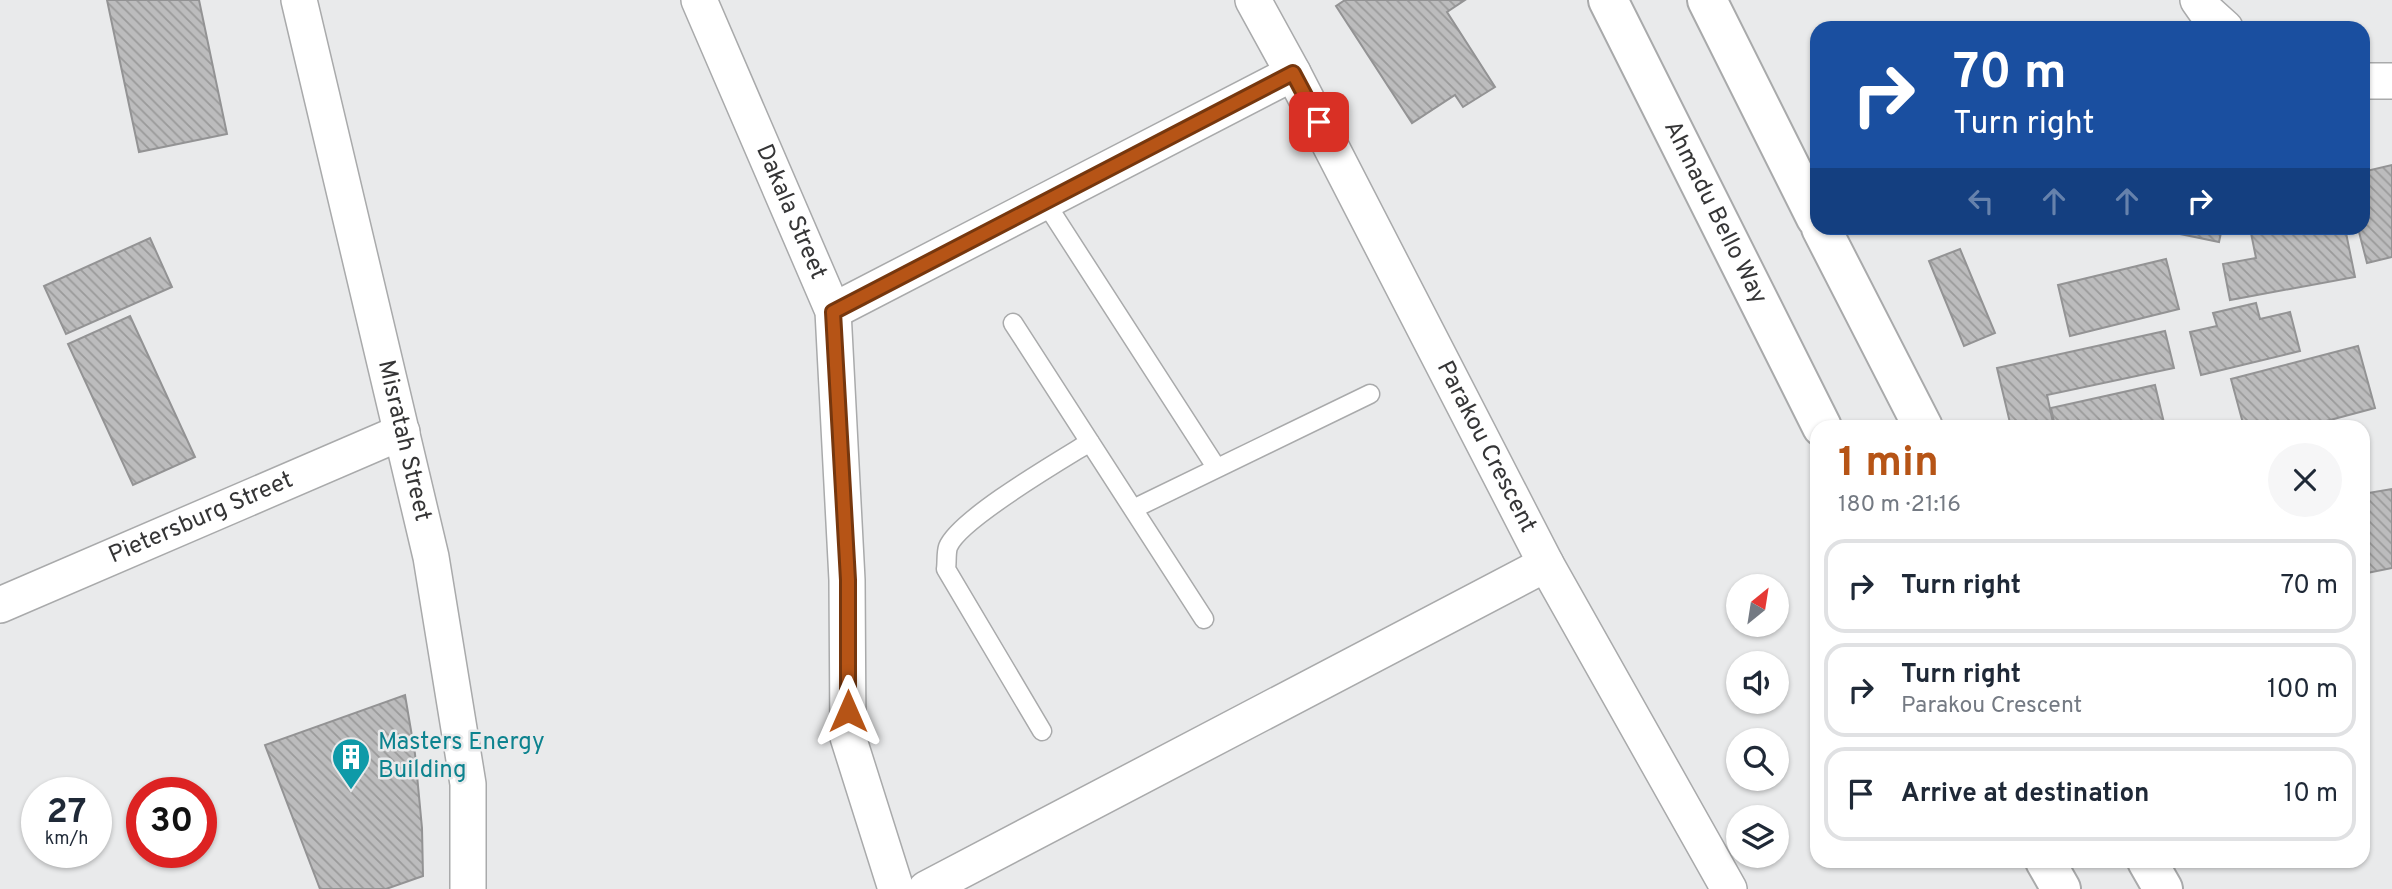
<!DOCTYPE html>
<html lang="en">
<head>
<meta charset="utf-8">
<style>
  body { margin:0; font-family:Overpass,sans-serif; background:#f6f6f7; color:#1f2937; height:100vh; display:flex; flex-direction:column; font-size:26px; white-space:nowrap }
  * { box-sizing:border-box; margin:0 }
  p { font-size:23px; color:#747a83 }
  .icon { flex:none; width:38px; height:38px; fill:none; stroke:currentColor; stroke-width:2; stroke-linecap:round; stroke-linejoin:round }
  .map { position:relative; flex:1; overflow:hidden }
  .panel { position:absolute; left:1810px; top:420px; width:560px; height:448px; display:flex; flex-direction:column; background:#fff; border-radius:21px; box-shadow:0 2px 5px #0004 }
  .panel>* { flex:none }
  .banner { position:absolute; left:1810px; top:21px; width:560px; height:214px; border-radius:21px; box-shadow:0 2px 5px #0004; background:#1a4fa0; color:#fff; overflow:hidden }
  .needle { width:46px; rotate:30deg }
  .tools { position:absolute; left:1726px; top:574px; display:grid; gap:14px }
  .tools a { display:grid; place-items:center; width:63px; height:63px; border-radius:50%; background:#fff; box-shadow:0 2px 5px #0004; font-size:35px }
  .speed { position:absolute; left:21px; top:777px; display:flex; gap:14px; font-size:35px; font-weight:700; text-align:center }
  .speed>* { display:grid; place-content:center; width:91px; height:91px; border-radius:50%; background:#fff; box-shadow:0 2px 5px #0004; line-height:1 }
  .speed small { font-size:18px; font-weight:400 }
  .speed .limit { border:10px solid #d22; background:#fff; color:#111 }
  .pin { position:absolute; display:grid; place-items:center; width:60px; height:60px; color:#fff; margin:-30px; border-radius:14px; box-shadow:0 4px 10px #0006 }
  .me { position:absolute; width:77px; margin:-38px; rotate:0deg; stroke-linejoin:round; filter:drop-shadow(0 0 5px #0008) }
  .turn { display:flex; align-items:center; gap:24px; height:147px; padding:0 28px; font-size:32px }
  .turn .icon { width:91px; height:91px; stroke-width:2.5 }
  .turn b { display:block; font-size:49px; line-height:60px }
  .lanes { display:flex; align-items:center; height:66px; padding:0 28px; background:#0003; justify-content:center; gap:35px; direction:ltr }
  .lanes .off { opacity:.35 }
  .round { display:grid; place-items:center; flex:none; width:74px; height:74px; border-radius:37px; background:#f6f6f7 }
  .overview { display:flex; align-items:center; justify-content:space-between; height:119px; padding:0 28px }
  h1 { font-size:42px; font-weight:700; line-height:52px; color:#b65416 }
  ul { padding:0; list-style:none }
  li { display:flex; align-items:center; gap:21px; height:94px; margin:0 14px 10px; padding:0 14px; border:4px solid #e0e1e3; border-radius:21px }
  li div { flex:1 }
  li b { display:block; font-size:26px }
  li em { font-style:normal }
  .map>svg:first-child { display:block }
</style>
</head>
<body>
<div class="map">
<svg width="2392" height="889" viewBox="0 0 2392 889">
  <defs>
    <pattern id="building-back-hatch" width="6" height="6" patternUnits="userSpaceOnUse" patternTransform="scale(1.75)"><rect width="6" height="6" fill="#bcbcbd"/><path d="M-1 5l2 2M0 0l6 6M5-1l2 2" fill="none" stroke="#9a9a9a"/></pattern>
  </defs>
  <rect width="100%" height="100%" fill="#e9eaeb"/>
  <path fill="url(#building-back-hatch)" stroke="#939394" stroke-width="2" d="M107,0h92l28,134 -88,18z
    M1345,0h120l-18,12 48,75 -32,20 -8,-12 -43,28 -76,-117z
    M2392,165v92l-25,6 -9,-35h4v-56z
    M1910,228h21l-20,5z
    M2151,228h71l-3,14z
    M2250,228h95l10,49 -125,23 -7,-36 33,-6z
    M150,238l22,49 -106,47 -22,-48z
    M1960,249l35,84 -31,13 -35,-85z
    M2166,259l13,50 -109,27 -12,-51z
    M2256,303l4,16 30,-7 10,39 -99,24 -11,-43 27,-6 -4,-13z
    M130,316l65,141 -62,28 -65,-141z
    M2165,331l9,37 -127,27 7,32h-43l-14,-59z
    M2358,346l17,62 -71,19h-60l-13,-48z
    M2155,385l10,42h-110l-4,-19z
    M2392,489v79l-30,6v-80z
    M405,695l10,59 7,74 1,48 -37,13h-66l-55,-144z"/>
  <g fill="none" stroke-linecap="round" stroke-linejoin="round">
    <defs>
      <path id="service" d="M1045,202l171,265
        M1013,323l191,296
        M1133,509l237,-115
        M1042,731l-96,-162c1,-6 0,-16 2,-22 11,-28 113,-87 142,-105"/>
      <g id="minor">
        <path id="s1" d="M299,0l132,557 37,227v105"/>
        <path id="s2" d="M699,0l134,311 14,269 1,157 48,152"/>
        <path id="s3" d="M1253,0l40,73 253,491 183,325"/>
        <path d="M2198,0l7,10 20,18"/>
        <path d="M2362,81h30"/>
        <path d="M833,311l460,-238"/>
        <path id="s4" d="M0,605l402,-173"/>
        <path d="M926,889l620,-325"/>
      </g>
      <g id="primary">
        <path id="s5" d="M1608,0l214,427"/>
        <path d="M1707,0l109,218"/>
        <path d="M1821,228l102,199"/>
        <path d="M2045,861l16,28"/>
        <path d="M2147,861l16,28"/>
      </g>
    </defs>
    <use href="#service" stroke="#a9aaab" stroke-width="21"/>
    <use href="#minor" stroke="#a9aaab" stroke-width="38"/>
    <use href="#primary" stroke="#a9aaab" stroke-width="42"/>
    <use href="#service" stroke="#fff" stroke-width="18"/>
    <use href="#minor" stroke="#fff" stroke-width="35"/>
    <use href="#primary" stroke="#fff" stroke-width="38"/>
  </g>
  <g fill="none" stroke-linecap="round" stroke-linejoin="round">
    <defs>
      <path id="route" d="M848,711v-131l-15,-268 460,-239 26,49"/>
    </defs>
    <use href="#route" stroke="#76370e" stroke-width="18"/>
    <use href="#route" stroke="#b65416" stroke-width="12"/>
  </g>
  <defs>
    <symbol id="building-pin" viewBox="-11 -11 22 30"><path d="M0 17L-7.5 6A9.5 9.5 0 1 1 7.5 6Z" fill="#0f9aa8" stroke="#e9eaeb"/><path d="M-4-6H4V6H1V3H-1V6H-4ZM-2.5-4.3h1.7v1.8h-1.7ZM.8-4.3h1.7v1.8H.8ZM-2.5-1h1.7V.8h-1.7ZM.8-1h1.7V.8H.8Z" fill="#fff"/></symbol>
  </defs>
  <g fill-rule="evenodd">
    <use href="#building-pin" x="329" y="735" width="44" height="60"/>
  </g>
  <g text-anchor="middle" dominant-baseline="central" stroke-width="5" stroke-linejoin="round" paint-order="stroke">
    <g font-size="24" fill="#353536" stroke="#e9eaeb">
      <text stroke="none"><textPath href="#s2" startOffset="231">Dakala Street</textPath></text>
      <text stroke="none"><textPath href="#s5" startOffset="238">Ahmadu Bello Way</textPath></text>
      <text stroke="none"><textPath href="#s1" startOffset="453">Misratah Street</textPath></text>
      <text stroke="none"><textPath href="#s3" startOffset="504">Parakou Crescent</textPath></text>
      <text stroke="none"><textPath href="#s4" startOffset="219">Pietersburg Street</textPath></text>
    </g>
    <g font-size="24" fill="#0d838f" stroke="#e9eaeb" text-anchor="start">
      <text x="378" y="743">Masters Energy<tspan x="378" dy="28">Building</tspan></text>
    </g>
  </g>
</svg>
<div class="tools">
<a><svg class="needle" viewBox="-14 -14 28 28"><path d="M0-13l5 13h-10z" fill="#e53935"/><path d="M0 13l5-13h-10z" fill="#747a83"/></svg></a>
<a><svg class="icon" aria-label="sound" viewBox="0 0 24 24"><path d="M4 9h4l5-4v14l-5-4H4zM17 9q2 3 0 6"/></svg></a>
<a><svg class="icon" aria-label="search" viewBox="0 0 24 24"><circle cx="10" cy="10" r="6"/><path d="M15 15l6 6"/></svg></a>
<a><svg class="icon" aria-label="layers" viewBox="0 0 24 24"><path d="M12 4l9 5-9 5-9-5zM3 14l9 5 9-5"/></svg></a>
</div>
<div class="speed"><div>27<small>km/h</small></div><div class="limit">30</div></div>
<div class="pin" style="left:1319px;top:122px;background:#d93025"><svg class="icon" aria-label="arrive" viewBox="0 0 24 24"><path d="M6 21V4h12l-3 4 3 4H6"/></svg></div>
<svg class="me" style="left:848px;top:711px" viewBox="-20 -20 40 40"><path d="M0-17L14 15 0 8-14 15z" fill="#b65416" stroke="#fff" stroke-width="4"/></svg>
<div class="banner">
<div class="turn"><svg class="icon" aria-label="right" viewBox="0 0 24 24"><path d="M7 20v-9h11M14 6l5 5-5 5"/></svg><div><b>70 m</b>Turn right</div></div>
<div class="lanes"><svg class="icon off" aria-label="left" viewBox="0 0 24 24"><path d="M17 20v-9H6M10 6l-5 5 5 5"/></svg><svg class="icon off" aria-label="ahead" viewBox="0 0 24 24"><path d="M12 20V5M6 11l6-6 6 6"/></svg><svg class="icon off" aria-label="ahead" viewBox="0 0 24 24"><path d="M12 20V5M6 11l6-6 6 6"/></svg><svg class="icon" aria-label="right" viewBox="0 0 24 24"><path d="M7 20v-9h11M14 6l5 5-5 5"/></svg></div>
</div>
<section class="panel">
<div class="overview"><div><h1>1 min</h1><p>180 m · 21:16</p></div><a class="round"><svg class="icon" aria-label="close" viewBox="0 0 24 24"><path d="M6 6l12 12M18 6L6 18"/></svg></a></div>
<ul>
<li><svg class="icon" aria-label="right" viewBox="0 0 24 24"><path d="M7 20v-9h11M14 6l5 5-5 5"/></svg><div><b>Turn right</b></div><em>70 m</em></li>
<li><svg class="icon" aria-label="right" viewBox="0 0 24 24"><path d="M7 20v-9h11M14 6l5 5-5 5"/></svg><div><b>Turn right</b><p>Parakou Crescent</p></div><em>100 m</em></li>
<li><svg class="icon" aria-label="arrive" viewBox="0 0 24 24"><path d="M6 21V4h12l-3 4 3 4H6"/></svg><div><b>Arrive at destination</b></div><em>10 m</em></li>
</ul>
</section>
</div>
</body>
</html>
